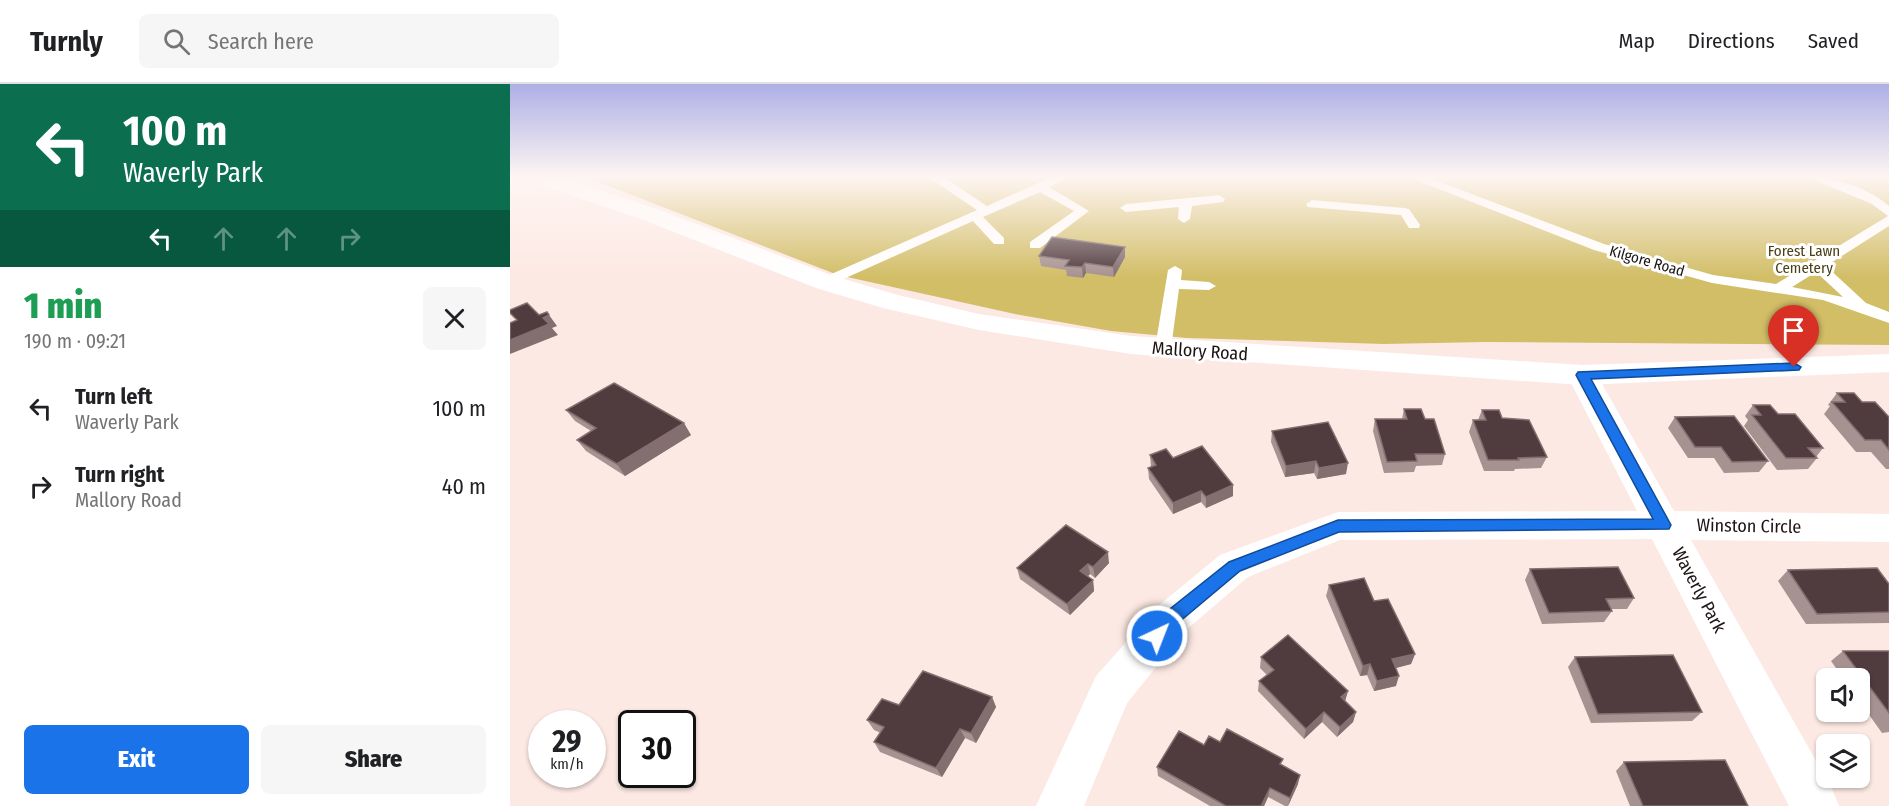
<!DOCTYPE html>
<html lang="en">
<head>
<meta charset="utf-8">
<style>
  body { margin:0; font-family:"Fira Sans Condensed",sans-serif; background:#f6f6f6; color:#202124; height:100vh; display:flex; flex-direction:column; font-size:22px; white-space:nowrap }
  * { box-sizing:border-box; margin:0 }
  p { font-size:20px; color:#757577 }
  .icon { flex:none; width:33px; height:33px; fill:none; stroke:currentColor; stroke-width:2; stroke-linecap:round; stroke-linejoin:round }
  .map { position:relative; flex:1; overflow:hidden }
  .details { display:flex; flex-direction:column; background:#fff; width:510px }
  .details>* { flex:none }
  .banner { background:#0b6e4f; color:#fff; overflow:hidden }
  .fabs { position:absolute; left:1306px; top:584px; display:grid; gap:12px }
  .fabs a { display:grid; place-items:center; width:54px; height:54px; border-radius:9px; background:#fff; box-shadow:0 2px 4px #0004; font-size:30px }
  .speed { position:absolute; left:18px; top:626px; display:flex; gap:12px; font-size:30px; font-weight:700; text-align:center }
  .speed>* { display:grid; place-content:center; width:78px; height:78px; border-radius:50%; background:#fff; box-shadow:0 2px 4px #0004; line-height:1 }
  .speed small { font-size:15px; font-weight:400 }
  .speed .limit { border:3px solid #111; border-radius:9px; background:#fff; color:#111 }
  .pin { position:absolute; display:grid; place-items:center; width:51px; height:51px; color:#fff; margin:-62px -26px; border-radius:50% 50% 50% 0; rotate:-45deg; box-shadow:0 0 6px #0007 }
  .pin .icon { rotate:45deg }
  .me { position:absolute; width:66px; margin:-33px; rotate:43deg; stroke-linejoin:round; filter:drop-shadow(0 0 4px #0008) }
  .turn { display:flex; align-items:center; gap:21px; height:126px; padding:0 24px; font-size:27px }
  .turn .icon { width:78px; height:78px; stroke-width:2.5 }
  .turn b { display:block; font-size:42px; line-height:51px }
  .lanes { display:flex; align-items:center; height:57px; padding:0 24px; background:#0003; justify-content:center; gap:30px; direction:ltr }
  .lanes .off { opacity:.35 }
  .round { display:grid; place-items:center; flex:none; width:63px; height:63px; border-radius:9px; background:#f6f6f6 }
  .overview { display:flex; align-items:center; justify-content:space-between; height:102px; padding:0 24px }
  h1 { font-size:36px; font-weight:800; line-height:45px; color:#1e9e55 }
  .button { display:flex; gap:12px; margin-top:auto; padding:12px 24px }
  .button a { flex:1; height:69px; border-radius:9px; background:#1a73e8; color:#fff; font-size:24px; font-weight:800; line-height:69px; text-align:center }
  .button a+a { background:#f6f6f6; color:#202124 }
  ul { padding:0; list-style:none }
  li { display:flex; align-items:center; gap:18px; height:78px; padding:0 24px }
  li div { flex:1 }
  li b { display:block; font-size:22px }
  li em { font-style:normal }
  header { display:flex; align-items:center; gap:36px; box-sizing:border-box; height:84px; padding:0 30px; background:#fff; border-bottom:2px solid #e0e0e0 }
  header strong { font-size:28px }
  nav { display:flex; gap:33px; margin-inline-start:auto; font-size:21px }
  .search { width:420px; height:54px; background:#f6f6f6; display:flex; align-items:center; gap:15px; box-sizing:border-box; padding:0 21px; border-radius:9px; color:#757577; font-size:22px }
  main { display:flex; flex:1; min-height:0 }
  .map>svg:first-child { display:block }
</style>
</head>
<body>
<header>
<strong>Turnly</strong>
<div class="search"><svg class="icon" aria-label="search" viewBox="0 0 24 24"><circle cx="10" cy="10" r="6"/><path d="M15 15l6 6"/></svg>Search here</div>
<nav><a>Map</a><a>Directions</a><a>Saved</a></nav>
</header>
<main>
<section class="details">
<div class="banner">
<div class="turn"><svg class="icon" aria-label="left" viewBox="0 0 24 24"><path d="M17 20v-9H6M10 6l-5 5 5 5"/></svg><div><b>100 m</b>Waverly Park</div></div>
<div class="lanes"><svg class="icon" aria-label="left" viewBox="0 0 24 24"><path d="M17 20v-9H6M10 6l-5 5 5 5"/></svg><svg class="icon off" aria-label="ahead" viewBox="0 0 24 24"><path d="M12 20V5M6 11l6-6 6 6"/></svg><svg class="icon off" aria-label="ahead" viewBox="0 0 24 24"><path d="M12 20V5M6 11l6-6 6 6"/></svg><svg class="icon off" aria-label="right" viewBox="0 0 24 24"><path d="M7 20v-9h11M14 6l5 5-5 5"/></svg></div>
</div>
<div class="overview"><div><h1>1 min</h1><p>190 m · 09:21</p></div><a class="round"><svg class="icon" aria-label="close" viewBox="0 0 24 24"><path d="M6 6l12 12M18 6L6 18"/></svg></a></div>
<ul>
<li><svg class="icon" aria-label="left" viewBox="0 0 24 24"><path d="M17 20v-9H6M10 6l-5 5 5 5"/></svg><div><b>Turn left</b><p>Waverly Park</p></div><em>100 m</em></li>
<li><svg class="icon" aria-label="right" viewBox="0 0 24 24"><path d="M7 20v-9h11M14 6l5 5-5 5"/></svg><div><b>Turn right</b><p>Mallory Road</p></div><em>40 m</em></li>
</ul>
<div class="button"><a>Exit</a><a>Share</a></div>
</section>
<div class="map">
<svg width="1379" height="722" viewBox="0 0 1379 722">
  <rect width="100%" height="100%" fill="#fde9e3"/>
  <path fill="#d2be67" d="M73,92h1306v169l-404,-3 -101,2 -197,-6 -76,-7 -96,-17 -177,-39z"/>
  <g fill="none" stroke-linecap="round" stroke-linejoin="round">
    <path fill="#fff" fill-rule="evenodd" d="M417,92h15l45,30 67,-30h17l-22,11 40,24 -49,37h-10v-6l44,-31 -34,-19 -57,25 21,21v6h-10l-21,-23 -143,64h-10v-6l157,-69z
      M896,92h18l180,68 109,31 63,9 112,-68 -16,-12 -67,-28c26,0 64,12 84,30v20l-63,40 40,37 23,9v11l-66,-23 -111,-17 -118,-33zM1306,188l27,25 -51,-10z
      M709,111l6,4 -2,3 -31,4 -2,13 -6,4 -6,-4 1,-12 -53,5 -6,-4 6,-4z
      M802,116l93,8 4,1 11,16 -1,3h-10l-8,-13 -93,-8 -2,-3z
      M665,182l7,4 -1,10 28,2 7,4 -7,4 -30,-1 -8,59 -8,5 -8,-5 13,-78z"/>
    <path fill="#fff" fill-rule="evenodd" d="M1072,281l11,3 4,7 77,136 215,3v28l-198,-2 141,249 7,17h-50l-137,-267 -312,1 -92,37 -62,53 -59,73 -43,103h-48l60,-130 62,-70 62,-51 118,-43 299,-1 -70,-136 4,-7z"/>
    <path fill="#fff" fill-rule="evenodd" d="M17,92h32l98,33 177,67 64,19 81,19 152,22 451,29 307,-11v18l-307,13 -451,-31 -152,-24 -96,-22 -67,-20 -175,-69 -112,-38z"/>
  </g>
  <path fill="#a69291" d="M615,163v10l-11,20 -28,-4 -3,5 -16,-2 -1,-6 -25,-4 -2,-10z
    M1327,309l25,9 27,15v52h-3l-15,-17h-15l-32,-38 6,-8 -2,-1z
    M1243,321l25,9 45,34 -7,9 1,1 -9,11 -31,1 -33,-44 4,-6 -3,-4z
    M894,325l21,10 20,35 -3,11 -26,1 -2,6 -30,1 -11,-42 2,-12h27z
    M56,326l125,25 -66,41 -39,-25 -9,-11 14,-9 -16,-10z
    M972,326l20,8 45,39 -6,11 -26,1 -1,2h-30l-15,-39 4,-12h5z
    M1165,333l93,44 -9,11 -35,1 -10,-15h-26l-20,-30z
    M762,347l74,43 -29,5 -3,-6 -29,4 -14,-35z
    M640,371l23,3 60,27v11l-27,12 -5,-6 -28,12 -24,-35 -1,-11 3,-1z
    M556,441l43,38 -14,15 -5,-4 -3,3 6,3 1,11 -24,24 -50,-36 -3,-11z
    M1020,485l104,29 -7,11h-16l1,2 -8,11 -62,2 -17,-44z
    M1278,486l101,14v39l-83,1 -28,-43z
    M819,501l45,16 41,53 -4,10 -15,4v18l-22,5 -7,-16 -7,1 -34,-80z
    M1333,567h46v81l-7,1 -22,-31v-24h-17l-12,-17z
    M751,573l87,34 -3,10 11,11 -3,10 -16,15 -15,-15 -18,17 -46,-48 1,-10 8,-6 -7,-7z
    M1065,573l127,55 -10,9 -101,2 -23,-56z
    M482,613l4,10 -20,36 -11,-5 -23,39 -62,-25 -6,-10 7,-9 -7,-3 -7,-10 32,-15z
    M710,658l62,23 16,19 -10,22h-3l-17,-9 -4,9h-54l-52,-30 -1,-9 47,-22z
    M1114,678l124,44h-118l-14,-35z"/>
  <path fill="#846f70" d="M615,163v10l-11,20 -1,-10z
    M575,179l1,10 -3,5 -1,-11z
    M39,231l8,11 -5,2 6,7 -48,19v-14l33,-22z
    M174,339l7,12 -66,41 -8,-12z
    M806,377l-2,12 -29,4 1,-11z
    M838,379l-2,11 -29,5 2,-11z
    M723,401v11l-27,12v-11z
    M691,407v11l-28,12v-11z
    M598,468l1,11 -14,15 -2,-11z
    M578,480l2,10 -8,8 -2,-11z
    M583,496l1,11 -24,24 -3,-11z
    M905,570l-4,10 -23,6 4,-11z
    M860,580l-3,11 -7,1 3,-10z
    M889,592l-3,10 -22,5 3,-10z
    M838,607l-3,10 -4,-4z
    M482,613l4,10 -20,36 -5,-10z
    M814,628l-2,10 -18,17 2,-10z
    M846,628l-3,10 -16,15 3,-10z
    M450,645l5,9 -23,39 -6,-9z
    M790,691l-2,9 -10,22 2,-8z
    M760,704l-2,9 -4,9h-3z"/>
  <path fill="#503b3f" stroke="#846f70" stroke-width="1.5" d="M542,153l73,10 -12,20 -28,-4 -3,4 -17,-1 4,-6 -30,-4z
    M17,219l12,12 8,-3 2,3 -6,3 6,6 -39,16v-17l7,-3 -7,-7v-3z
    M104,299l70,40 -67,41 -40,-24 19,-12 -30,-18z
    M1327,309h17l8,9h13l14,15v33l-8,-10h-16l-33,-38h13z
    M1243,321h17l8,9h17l28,34h-15l9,10h-31l-34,-43h9z
    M894,325h17l4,10h9l11,35h-30l2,7 -30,1 -12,-43h32z
    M972,326h17l3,8 27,2 18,37 -29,1 1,2h-31l-15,-40h13z
    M1224,332l34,45 -36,1 -11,-15h-26l-20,-30z
    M818,338l20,41 -29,5 -3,-7 -30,5 -14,-35z
    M692,362l31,39 -27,12 -5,-6 -28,12 -25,-35 8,-3 -6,-10 16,-6 7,9z
    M556,441l42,27 -15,15 -5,-3 -8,7 13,9 -26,24 -50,-36z
    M1108,483l16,31 -28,1 6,12 -63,2 -19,-44z
    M1367,484l12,16v28l-72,2 -29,-44z
    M854,494l10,23 14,-2 27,55 -23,5 7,17 -22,5 -7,-17 -7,2 -34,-81z
    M778,551l60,56 -7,6 15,15 -16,15 -16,-15 -18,17 -47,-48 15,-11 -13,-13z
    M1333,567h46v62z
    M1163,571l29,57 -104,2 -23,-57z
    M413,587l69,26 -21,36 -11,-4 -24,39 -62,-26 10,-15 -17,-7 15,-21 17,6z
    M717,645l56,30 -3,5 20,11 -10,23 -20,-10 -9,18h-35l-69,-39 22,-36 25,14 5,-9 11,6z
    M1215,676l23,46h-105l-19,-44z"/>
  <linearGradient id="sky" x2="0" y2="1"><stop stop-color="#adafe6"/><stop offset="0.48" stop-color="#fef5f2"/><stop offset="1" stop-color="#fef5f2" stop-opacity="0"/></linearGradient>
  <rect width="1379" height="193" fill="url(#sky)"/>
  <path fill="#1a73e8" stroke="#114b97" stroke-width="1.5" d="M1284,279l7,4 -2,3 -208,9 80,146 -2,4 -330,3 -99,39 -62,52 -15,18 -6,2 -6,-2 -3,-5 18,-24 63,-50 109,-42 315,-1 -77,-144 2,-3z"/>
  <g text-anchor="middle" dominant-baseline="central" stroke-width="6" stroke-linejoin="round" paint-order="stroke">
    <g font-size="15" fill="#4b4119" stroke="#fff">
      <text x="1294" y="167">Forest Lawn<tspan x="1294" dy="17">Cemetery</tspan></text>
    </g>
    <g font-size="15" fill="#1c1412" stroke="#fff">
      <text transform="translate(1137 177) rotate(16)">Kilgore Road</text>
    </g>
    <g font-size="18" fill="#1c1412" stroke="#fff">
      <text transform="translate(690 267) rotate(4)">Mallory Road</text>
      <text transform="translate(1239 442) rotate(1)">Winston Circle</text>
      <text transform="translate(1189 506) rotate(62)">Waverly Park</text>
    </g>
  </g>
</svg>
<div class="fabs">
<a><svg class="icon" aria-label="sound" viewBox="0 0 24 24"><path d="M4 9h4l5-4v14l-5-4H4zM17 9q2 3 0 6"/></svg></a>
<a><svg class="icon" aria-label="layers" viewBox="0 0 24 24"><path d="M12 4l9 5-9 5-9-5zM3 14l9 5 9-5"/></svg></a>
</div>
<div class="speed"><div>29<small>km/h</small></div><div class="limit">30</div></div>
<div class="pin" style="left:1284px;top:283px;background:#d93025"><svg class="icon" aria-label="arrive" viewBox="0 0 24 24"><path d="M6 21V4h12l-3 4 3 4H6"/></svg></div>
<svg class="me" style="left:647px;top:552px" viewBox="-20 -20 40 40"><circle r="17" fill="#1a73e8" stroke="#fff" stroke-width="3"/><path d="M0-11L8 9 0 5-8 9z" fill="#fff"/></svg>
</div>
</main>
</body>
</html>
